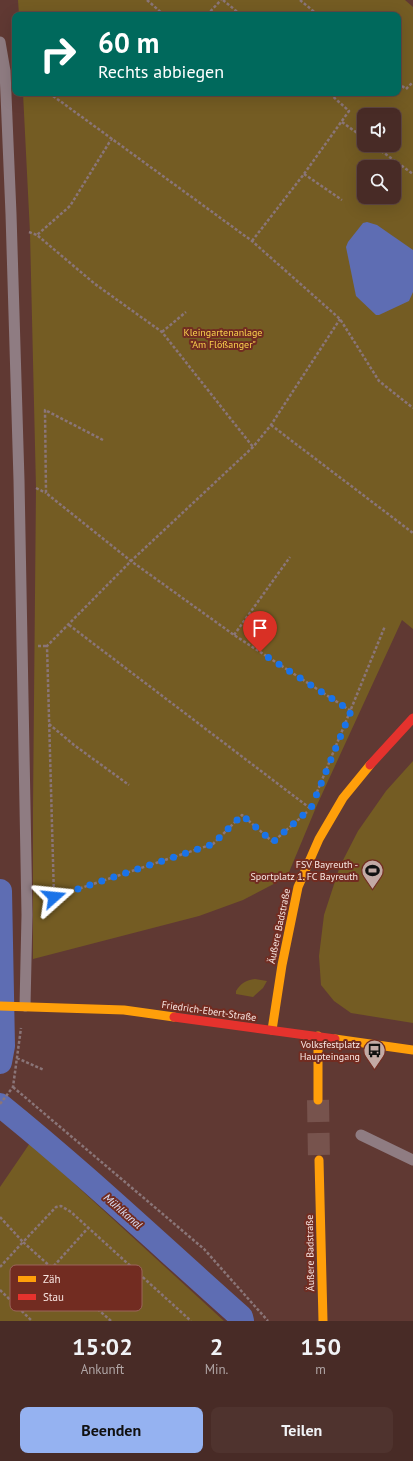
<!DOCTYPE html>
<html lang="de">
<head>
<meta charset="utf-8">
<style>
  body { margin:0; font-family:"PT Sans",sans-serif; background:#4f332e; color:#f1f3f6; height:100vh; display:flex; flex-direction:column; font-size:15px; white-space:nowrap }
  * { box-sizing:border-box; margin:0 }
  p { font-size:13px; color:#b1a7a7 }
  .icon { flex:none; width:22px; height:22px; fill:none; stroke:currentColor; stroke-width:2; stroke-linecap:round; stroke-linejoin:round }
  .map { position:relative; height:1321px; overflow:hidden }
  .sheet { display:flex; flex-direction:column; background:#482b26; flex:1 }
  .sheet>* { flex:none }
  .banner { position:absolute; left:12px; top:12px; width:389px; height:84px; border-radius:8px; box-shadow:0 4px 16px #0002,0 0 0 1px #604743; background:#00695c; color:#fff; overflow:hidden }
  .tools { position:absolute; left:357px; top:108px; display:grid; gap:8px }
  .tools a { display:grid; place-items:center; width:44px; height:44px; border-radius:8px; background:#482b26; box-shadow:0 4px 16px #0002,0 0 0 1px #604743; font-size:20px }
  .pin { position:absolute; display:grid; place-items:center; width:34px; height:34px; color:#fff; margin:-41px -17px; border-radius:50% 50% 50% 0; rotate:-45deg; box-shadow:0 0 4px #0007 }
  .pin .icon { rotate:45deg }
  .me { position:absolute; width:44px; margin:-22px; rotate:72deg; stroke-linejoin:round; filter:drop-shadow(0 0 3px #0008) }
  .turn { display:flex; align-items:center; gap:14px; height:84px; padding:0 20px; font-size:18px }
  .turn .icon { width:52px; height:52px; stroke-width:2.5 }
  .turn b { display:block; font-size:28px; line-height:34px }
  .eta { display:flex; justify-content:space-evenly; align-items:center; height:68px; text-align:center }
  .eta b { font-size:24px; font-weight:800; line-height:28px }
  .action { display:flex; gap:8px; margin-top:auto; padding:8px 20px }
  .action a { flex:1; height:46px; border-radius:8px; background:#95b2f1; color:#111; font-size:16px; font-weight:800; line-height:46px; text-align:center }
  .action a+a { background:#4f332e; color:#f1f3f6 }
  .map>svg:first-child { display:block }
</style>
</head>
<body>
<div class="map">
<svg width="413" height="1321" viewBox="0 0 413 1321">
  <rect width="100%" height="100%" fill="#603933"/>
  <path fill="#745c23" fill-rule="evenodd" d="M18,0h387l8,7v622l-11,-9 -85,185 -30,72 -44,23 -44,16 -166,43v-152l3,-319 -6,-255 -7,-140h375v-78h-379zM364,115h30v30h-30zM364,167h30v30h-30z
    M413,761v262l-62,-10 -17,-12 -13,-16 -2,-29 5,-41 16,-49 18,-35 28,-40z
    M255,979l12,2 -4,7 -10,9 -17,-3v-3c5,-8 10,-11 19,-12z
    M30,1143l194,178h-224v-134z"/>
  <path fill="#5e6db3" d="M367,222l10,3 36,25v42l-4,9 -30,14h-3l-20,-19 -10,-49 2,-5 15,-19z"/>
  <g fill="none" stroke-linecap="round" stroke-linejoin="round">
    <path stroke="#5e6db3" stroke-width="24" d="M0,891l3,155 -3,16
      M0,1105c83,67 161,141 241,212l1,4"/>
    <path stroke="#77534d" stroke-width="22" stroke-dasharray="22 11" stroke-linecap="butt" d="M318,1100l1,60"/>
    <path stroke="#8a7578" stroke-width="2.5" stroke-dasharray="3 2" stroke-linecap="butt" d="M147,0l17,15
      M223,0l18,15
      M300,0l18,15
      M207,15l14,-15
      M398,83l8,6 7,-7
      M49,93l203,148 88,78 39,62 34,27
      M342,122l22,16
      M112,138l-42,68 -33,29 58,49 67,48 91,115
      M373,145l40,29
      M304,174l38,26
      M29,232l8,3
      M252,241l52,-67 45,-63 -20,-18
      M162,332l24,-20
      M271,425l142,108
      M103,440l-58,-30 1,83 85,68 103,74 117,76
      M36,488l10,5
      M69,625l242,184
      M234,635l56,-78
      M38,646h9
      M49,724l25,21 55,40
      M315,797l70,-171
      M307,812l-34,30 -31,-27 -29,29 -159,53 -7,-251 84,-85 122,-114 18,-22 69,-106
      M17,1058l27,12
      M13,1087l191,162 64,72
      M0,1104l13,-17 8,-59
      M0,1217l23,25 -23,25
      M0,1290l32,31
      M17,1307l71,-79
      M111,1321l-88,-79 33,-35 5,-1 10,6 120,109"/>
    <path stroke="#8f7c82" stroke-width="11" d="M0,42l5,29 6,143 8,266 8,435 -2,91
      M361,1135l52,25"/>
    <path stroke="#ff9f0a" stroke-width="9" d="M0,1006l124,4 50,7
      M272,1030l10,-65 16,-78 21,-48 24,-41 27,-33
      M318,1036v64
      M335,1039l78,11
      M319,1160l4,161"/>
    <path stroke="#e5322d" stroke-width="9" d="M370,765l43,-47
      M174,1017l161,22"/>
  </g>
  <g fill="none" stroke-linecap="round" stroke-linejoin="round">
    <path stroke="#1a73e8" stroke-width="7" stroke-dasharray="0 12.6" d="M54,897l159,-53 29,-29 31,27 38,-34 40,-97 -91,-59"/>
  </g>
  <defs>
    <symbol id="stadium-pin" viewBox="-11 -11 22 30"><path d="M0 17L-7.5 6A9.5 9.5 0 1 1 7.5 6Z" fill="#c3aaa5" stroke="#722c21"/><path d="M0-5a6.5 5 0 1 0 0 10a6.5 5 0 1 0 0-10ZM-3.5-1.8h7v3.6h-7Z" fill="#111"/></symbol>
    <symbol id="bus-pin" viewBox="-11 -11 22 30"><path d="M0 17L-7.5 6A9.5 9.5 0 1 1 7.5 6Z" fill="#c3aaa5" stroke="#722c21"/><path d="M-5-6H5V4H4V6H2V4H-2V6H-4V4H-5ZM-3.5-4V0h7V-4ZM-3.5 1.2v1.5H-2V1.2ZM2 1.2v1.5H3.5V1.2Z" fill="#111"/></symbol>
  </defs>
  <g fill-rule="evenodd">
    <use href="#stadium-pin" x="360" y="858" width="25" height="34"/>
    <use href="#bus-pin" x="362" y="1038" width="25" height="34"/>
  </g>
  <g text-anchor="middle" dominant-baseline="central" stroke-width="4" stroke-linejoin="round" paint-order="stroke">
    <g font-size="10" fill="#fad14e" stroke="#722c21">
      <text x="223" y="332">Kleingartenanlage<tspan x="223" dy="12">"Am Flößanger"</tspan></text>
    </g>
    <g font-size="10" fill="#f9e7e3" stroke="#722c21" text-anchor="end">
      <text x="358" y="864">FSV Bayreuth -<tspan x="358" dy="12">Sportplatz 1. FC Bayreuth</tspan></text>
      <text x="360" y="1044">Volksfestplatz<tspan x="360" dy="12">Haupteingang</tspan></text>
    </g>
    <g font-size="10" fill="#f9e7e3" stroke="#722c21">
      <text transform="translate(279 926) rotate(-78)">Äußere Badstraße</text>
      <text transform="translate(209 1011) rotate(8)">Friedrich-Ebert-Straße</text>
      <text transform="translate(310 1253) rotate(-91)">Äußere Badstraße</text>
    </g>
    <g font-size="11" font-style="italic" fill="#dde4fa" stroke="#722c21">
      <text transform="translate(123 1211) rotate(41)">Mühlkanal</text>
    </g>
  </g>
  <rect x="10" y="1265" width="132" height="46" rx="6" fill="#722c21" stroke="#9a645b" stroke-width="1"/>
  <rect x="18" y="1276" width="18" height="6" fill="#ff9f0a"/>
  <rect x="18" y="1294" width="18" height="6" fill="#e5322d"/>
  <g font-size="11" fill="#f9e7e3">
    <text x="43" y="1283">Zäh</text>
    <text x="43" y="1301">Stau</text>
  </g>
</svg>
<div class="tools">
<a><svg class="icon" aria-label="sound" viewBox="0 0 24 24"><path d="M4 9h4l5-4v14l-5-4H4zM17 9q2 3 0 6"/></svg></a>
<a><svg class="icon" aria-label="search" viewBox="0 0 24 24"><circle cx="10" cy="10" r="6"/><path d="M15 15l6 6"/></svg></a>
</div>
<div class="pin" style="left:260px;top:652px;background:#d93025"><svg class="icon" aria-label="arrive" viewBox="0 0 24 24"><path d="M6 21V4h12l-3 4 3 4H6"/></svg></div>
<svg class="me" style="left:54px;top:897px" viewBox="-20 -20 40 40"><path d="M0-17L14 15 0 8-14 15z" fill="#1a73e8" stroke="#fff" stroke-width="4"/></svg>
<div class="banner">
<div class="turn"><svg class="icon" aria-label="right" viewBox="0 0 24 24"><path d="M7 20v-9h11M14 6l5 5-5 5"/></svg><div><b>60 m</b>Rechts abbiegen</div></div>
</div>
</div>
<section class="sheet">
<div class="eta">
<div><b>15:02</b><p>Ankunft</p></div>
<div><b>2</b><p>Min.</p></div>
<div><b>150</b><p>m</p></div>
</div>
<div class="action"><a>Beenden</a><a>Teilen</a></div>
</section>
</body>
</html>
